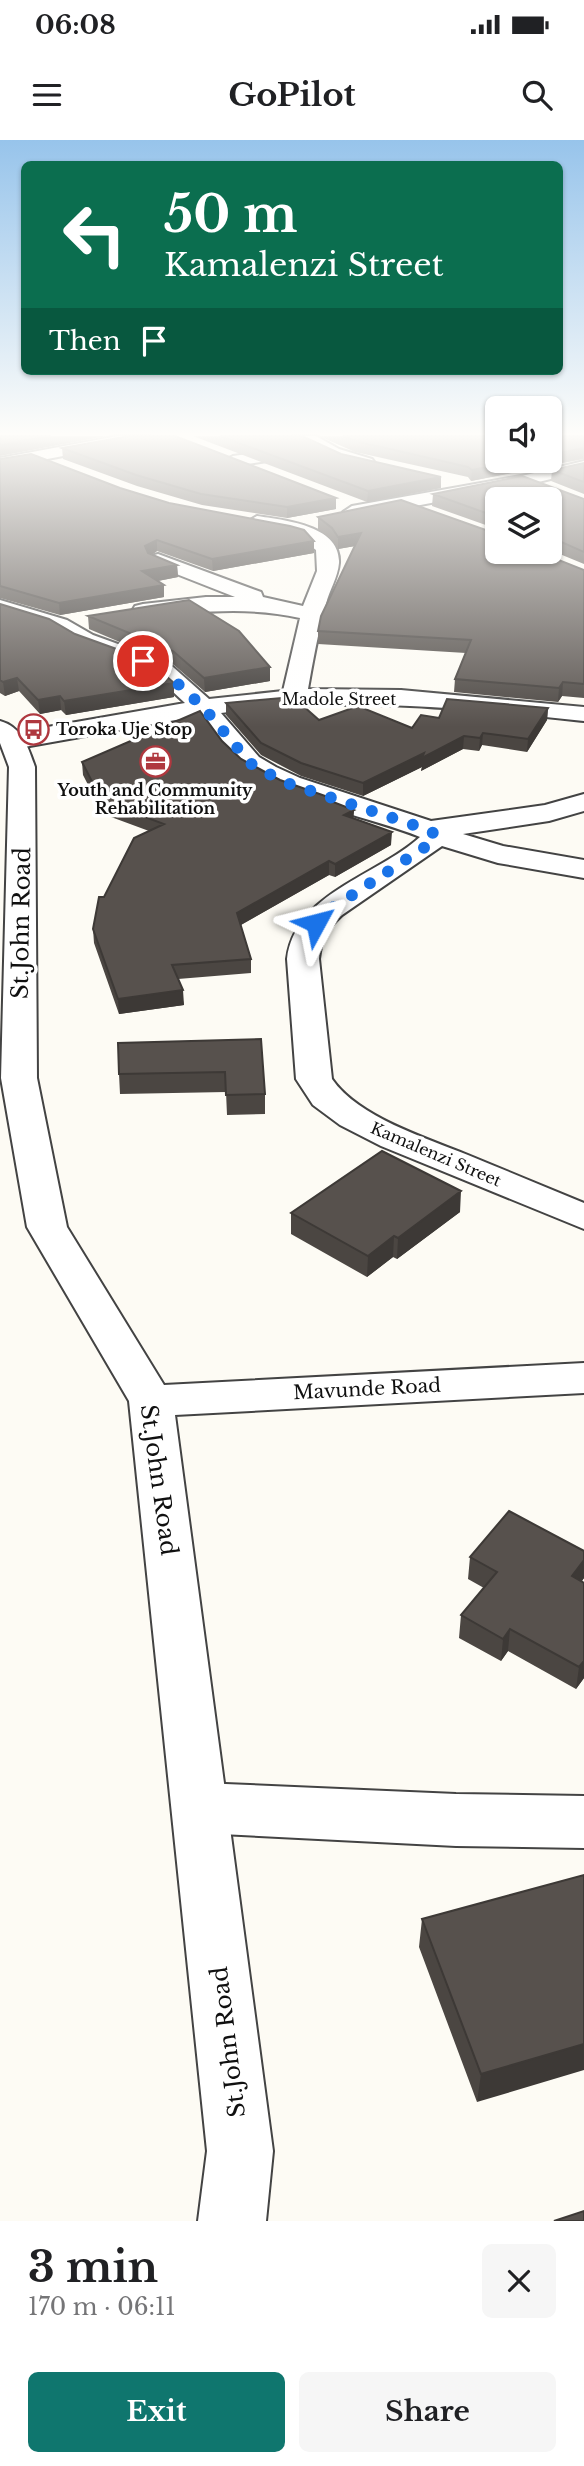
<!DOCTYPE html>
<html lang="en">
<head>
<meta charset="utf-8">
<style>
  body { margin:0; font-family:"Libre Baskerville",serif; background:#f6f6f6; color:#202124; height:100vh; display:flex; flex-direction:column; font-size:26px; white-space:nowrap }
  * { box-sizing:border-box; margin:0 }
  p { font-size:23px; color:#757577 }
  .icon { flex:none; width:38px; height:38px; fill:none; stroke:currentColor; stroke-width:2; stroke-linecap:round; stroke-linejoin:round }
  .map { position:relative; height:2081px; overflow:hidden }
  .drawer { display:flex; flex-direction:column; background:#fff; flex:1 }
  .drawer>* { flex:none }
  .guide { position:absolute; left:21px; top:21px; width:542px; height:214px; border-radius:10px; box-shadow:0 2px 5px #0004; background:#0b6e4f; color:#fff; overflow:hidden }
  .tools { position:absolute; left:485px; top:256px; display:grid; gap:14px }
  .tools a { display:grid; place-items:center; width:77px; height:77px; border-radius:10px; background:#fff; box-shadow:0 2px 5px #0004; font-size:35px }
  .pin { position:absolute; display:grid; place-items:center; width:60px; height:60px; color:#fff; margin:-30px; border:4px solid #fff; border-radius:50%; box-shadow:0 2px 7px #0007 }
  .me { position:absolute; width:77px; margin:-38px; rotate:52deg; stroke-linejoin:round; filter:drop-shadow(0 0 5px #0008) }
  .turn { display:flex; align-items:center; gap:24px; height:147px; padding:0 28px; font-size:32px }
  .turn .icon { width:91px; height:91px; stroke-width:2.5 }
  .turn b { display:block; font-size:49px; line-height:60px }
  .then { display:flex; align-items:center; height:66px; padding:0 28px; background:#0003; gap:14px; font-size:26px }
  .round { display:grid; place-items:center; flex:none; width:74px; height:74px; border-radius:10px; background:#f6f6f6 }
  .headline { display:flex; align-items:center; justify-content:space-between; height:119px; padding:0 28px }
  h1 { font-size:42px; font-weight:700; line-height:52px }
  .action { display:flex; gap:14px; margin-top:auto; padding:14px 28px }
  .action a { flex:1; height:80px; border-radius:10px; background:#0f766e; color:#fff; font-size:28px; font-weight:700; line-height:80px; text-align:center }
  .action a+a { background:#f6f6f6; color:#202124 }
  .status { display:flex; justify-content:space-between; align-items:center; height:49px; padding:0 35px; background:#fff; direction:ltr }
  .status svg { height:19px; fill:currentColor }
  header { display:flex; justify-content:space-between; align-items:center; height:91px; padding:0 28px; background:#fff; font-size:32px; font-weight:700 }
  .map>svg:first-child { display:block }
</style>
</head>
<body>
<div class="status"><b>06:08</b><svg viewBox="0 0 49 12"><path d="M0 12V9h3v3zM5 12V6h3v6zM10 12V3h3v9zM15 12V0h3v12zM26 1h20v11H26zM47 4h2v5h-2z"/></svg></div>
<header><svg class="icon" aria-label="menu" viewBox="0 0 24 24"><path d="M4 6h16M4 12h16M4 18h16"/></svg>GoPilot<svg class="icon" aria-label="search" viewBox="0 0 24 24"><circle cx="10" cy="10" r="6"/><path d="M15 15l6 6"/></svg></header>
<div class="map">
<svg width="584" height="2081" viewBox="0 0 584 2081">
  <rect width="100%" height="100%" fill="#fdfbf4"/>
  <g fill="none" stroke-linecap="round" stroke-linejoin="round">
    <defs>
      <path id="minor" d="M118,296h32l-8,5 -142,27v-10z
        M293,296h23l23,13 33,10 3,4 -9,5 -39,-11z
        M303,306l9,5 -3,4 -76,11 -9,-5 9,-5z
        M584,321v10l-58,14 -174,33 -9,-6 9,-6 174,-31z
        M257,376c26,4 84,9 82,47 -1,14 -10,28 -13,41 -8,28 -13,57 -18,85l93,1 183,17v14c-126,-13 -236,-25 -363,-8l38,44 17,10 24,11 131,43 114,-16 39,-11v17l-35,10 -86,13 40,12 81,14v18l-86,-15 -56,-17 -100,69c-15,14 -21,24 -23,44l13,120c26,38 94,59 136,76 39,16 77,32 116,48v26l-203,-83 -41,-21 -27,-20 -17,-26 -9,-120c8,-66 90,-83 133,-122 -52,-21 -134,-35 -177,-67 -18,-13 -32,-37 -45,-54l-185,33 -9,-3 -4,-5 4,-5 9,-3 172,-30 -28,-26 -22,-11 -58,-21 -26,-15 -51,-16v-14l67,20 26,15 58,21 22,11 36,32 74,-8 17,-73c-53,-12 -104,-6 -157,0l-8,-2 -3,-5 3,-5 8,-2 63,-7h29l-84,-33 -3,-4 3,-4 7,-2 103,38 2,5 40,9 14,-35 -1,-21 -18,-14 -48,-10 -3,-4z
        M201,1643l255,11 128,2v52l-128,-2 -255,-13 -20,-7 -8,-18 8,-18z"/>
      <path id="tertiary" d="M0,581c22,6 28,26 35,46l2,311 30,149 97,158 420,-22v30l-409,22 98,736 -7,70h-68l9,-70 -78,-750 -102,-174 -26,-149 8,-311 -9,-24z"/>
    </defs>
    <use href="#minor" stroke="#434343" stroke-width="4"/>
    <use href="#tertiary" stroke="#434343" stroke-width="4"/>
    <use href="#minor" fill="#fff" fill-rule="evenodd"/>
    <use href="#tertiary" fill="#fff" fill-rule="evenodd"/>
  </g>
  <path fill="#4b4642" d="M193,296h109l39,18 100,34 -74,14z
    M319,296h265v23l-113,22 -3,-4 -113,-25z
    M62,308l274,61 -49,9 -85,-13 -65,-19 -74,-27z
    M0,319l120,29 194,65 -101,18 -56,-20 -5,4 25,10 1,12 -20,4 6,16 -104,18 -60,-17z
    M584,323v31l-33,-13 1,-11z
    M433,354l151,5v65l-34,-14v-51h-53v30l-65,-23z
    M318,377l179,34 87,19v128l-22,-2 -4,6 -104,-10 1,-13 11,-26 -148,-9v-13l37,-85 -17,3 -6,-9 -14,-11z
    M0,464l75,30 99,49v14l-108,18 -5,-5 -21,4 -21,-23 -14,5 -5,-3z
    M88,476l182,51v14l-65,11 -31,-27 -85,-36z
    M226,563l93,17 93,8 27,-10 109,-10 -1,12 -20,32 -45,-7 -3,6 -16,-2 -42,22 1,-4 -59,29 -62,-20 -40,-21 -35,-40z
    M222,601l19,18 39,21 74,30 -1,8 38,27 -56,32 -6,-2 -88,50 10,34v14l-73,6 6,26 -65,9 -25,-71 -1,-14 11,-32 45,-66 -46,-17 -20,-39 -1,-13z
    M261,899l4,55v20l-38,1 -1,-23 -106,2 -1,-20z
    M460,1072l-63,47 -4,-2 -26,20 -76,-43v-21z
    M470,1417l114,21 -2,3 2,97 -8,11 -68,-38 -7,10 -42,-23 2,-23 23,-27 -16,-9z
    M584,1735l-107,227 -58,-155 3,-28z"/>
  <path fill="#3d3936" d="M51,296h56l-107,20v-11z
    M584,308l-1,10 -112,23 1,-11 50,-10h28v-5z
    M441,337v11l-74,14 1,-11z
    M336,358v11l-49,9v-11z
    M361,393v12l-23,4v-12z
    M157,400v11l-11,7 -1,-12z
    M314,401v12l-101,18 -1,-12z
    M177,425l1,12 -36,7v-13z
    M164,445v12l-104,18 -1,-12z
    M270,527v14l-65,11 -1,-14z
    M17,538l2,13 -14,5 -2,-14z
    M563,542l-1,14 -4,6 1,-14z
    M174,543v14l-108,18 -2,-14z
    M60,556l1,14 -21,4 -2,-14z
    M548,568l-1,12 -20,32 1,-13z
    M483,593l-1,12 -3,6 1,-13z
    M464,596l-1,13 -42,22 1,-4 -59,29v-13l61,-30z
    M354,670l-1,13 -9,-8z
    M392,692l-1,13 -56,32v-13z
    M329,721v14l-92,52v-14z
    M183,850l1,15 -65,9 -1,-15z
    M461,1051l-1,21 -63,47 1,-21z
    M394,1096l-1,21 -26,20 1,-21z
    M584,1420v18l-15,20 3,-22z
    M510,1489l-2,22 -7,10 2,-22z
    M584,1521v17l-8,11 3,-22z
    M584,1904v26l-107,32 4,-28z"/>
  <path fill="#57514d" stroke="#3d3936" stroke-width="2" d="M0,296h51l-51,9z
    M129,296h46l161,62 -49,9 -86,-13 -65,-19 -74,-27z
    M220,296h82l39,18 100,23 -73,14z
    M343,296h154v24h25l-50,10 -4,-3 -113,-26z
    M550,296h34v12l-34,7z
    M31,314l89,34 49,15 121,23 14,4 10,11 -102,18 -55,-19 -12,6 3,7 29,12 -35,6 22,14 -105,18 -59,-17v-127z
    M584,323v19l-32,-12z
    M522,336l62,23v53l-34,-15v-38h-53v18l-64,-23z
    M401,360l96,34v17h39l48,19v114l-21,-2 -4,6 -104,-9 16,-39 -153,-9 3,-15 40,-83 -23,4 -6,-9 -14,-11z
    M189,460l50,31 31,36 -66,11 -31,-27 -85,-35z
    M0,464l49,15 26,15 58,21 22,11 19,17 -110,18 -4,-5 -22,4 -21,-22 -14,4 -3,-2z
    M293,557l26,23 39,-14 54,22 9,-13 18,3 8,-19 101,9 -20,31 -45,-6 -3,5 -16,-2 -42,22 2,-5 -61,30 -62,-20 -40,-20 -35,-40z
    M200,571l22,30 19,18 39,21 51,18 -3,2 26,10 -10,5 48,17 -57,32 -6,-3 -92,52 14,46 -79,6 11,25 -65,9 -25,-70 6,-32h5l30,-59 30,-14 -62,-23 -20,-39z
    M261,899l4,55 -39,1 -1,-23 -106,2 -1,-31z
    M382,1011l79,40 -63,47 -4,-2 -26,20 -77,-43z
    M509,1371l75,40v9l-12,16 12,7v78l-5,6 -69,-38 -7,10 -42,-24 36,-43 -27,-15z
    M584,1735v169l-103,30 -59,-155z
    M584,2071v10h-30z"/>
  <linearGradient id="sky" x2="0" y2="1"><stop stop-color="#97c4eb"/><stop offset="0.5" stop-color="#fefdfa"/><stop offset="1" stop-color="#fefdfa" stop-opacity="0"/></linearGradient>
  <rect width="584" height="587" fill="url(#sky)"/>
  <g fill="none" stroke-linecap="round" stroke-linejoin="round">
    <path stroke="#1a73e8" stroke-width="12" stroke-dasharray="0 21.6" d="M143,521l22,11 39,36 46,55 17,10 23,11 139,46 7,5 -8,10 -97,64 -15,14"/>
  </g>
  <defs>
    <symbol id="bus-ring" viewBox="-11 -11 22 22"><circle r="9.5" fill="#fff" stroke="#af383f" stroke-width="1.5"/><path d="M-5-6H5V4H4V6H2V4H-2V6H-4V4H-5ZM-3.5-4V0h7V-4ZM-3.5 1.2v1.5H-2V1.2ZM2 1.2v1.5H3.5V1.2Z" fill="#af383f"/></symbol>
    <symbol id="office-ring" viewBox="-11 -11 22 22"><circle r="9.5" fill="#fff" stroke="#af383f" stroke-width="1.5"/><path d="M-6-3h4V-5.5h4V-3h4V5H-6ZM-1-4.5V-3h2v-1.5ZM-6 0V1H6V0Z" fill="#af383f"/></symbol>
  </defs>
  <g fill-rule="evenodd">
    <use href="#bus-ring" x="16" y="572" width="35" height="35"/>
    <use href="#office-ring" x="138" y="604" width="35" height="35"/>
  </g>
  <g text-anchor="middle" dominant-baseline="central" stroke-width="7" stroke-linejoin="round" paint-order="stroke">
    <g font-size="16" fill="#101010" stroke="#fff">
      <text x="339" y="559">Madole Street</text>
      <text transform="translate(436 1014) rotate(23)">Kamalenzi Street</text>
    </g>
    <g font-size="16" font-weight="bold" fill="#101010" stroke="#fff" text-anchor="start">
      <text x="56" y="589">Toroka Uje Stop</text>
      <text x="155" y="650" text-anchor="middle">Youth and Community<tspan x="155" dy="18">Rehabilitation</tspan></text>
    </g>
    <g font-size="19" fill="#101010" stroke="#fff">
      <text transform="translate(367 1249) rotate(-3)">Mavunde Road</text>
    </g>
    <g font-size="23" fill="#101010" stroke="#fff">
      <text transform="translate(21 783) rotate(-89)">St.John Road</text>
      <text transform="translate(159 1340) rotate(82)">St.John Road</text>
      <text transform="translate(228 1902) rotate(-97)">St.John Road</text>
    </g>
  </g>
</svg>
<div class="tools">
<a><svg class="icon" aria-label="sound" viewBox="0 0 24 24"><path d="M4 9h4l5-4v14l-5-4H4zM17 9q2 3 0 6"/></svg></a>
<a><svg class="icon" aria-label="layers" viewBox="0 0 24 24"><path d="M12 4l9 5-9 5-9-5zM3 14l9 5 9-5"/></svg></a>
</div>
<div class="pin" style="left:143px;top:521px;background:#d93025"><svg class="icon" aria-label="arrive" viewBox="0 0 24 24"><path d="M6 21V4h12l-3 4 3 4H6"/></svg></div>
<svg class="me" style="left:316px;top:783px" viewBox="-20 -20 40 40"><path d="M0-17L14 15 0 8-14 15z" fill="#1a73e8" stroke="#fff" stroke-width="4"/></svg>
<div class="guide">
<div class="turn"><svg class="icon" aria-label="left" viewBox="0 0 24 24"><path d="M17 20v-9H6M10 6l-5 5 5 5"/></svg><div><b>50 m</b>Kamalenzi Street</div></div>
<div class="then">Then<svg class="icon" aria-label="arrive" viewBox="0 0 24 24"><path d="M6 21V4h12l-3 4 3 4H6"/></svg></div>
</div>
</div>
<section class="drawer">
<div class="headline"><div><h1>3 min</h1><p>170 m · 06:11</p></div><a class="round"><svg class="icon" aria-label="close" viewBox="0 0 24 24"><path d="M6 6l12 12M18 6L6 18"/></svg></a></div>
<div class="action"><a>Exit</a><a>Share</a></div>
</section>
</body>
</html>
